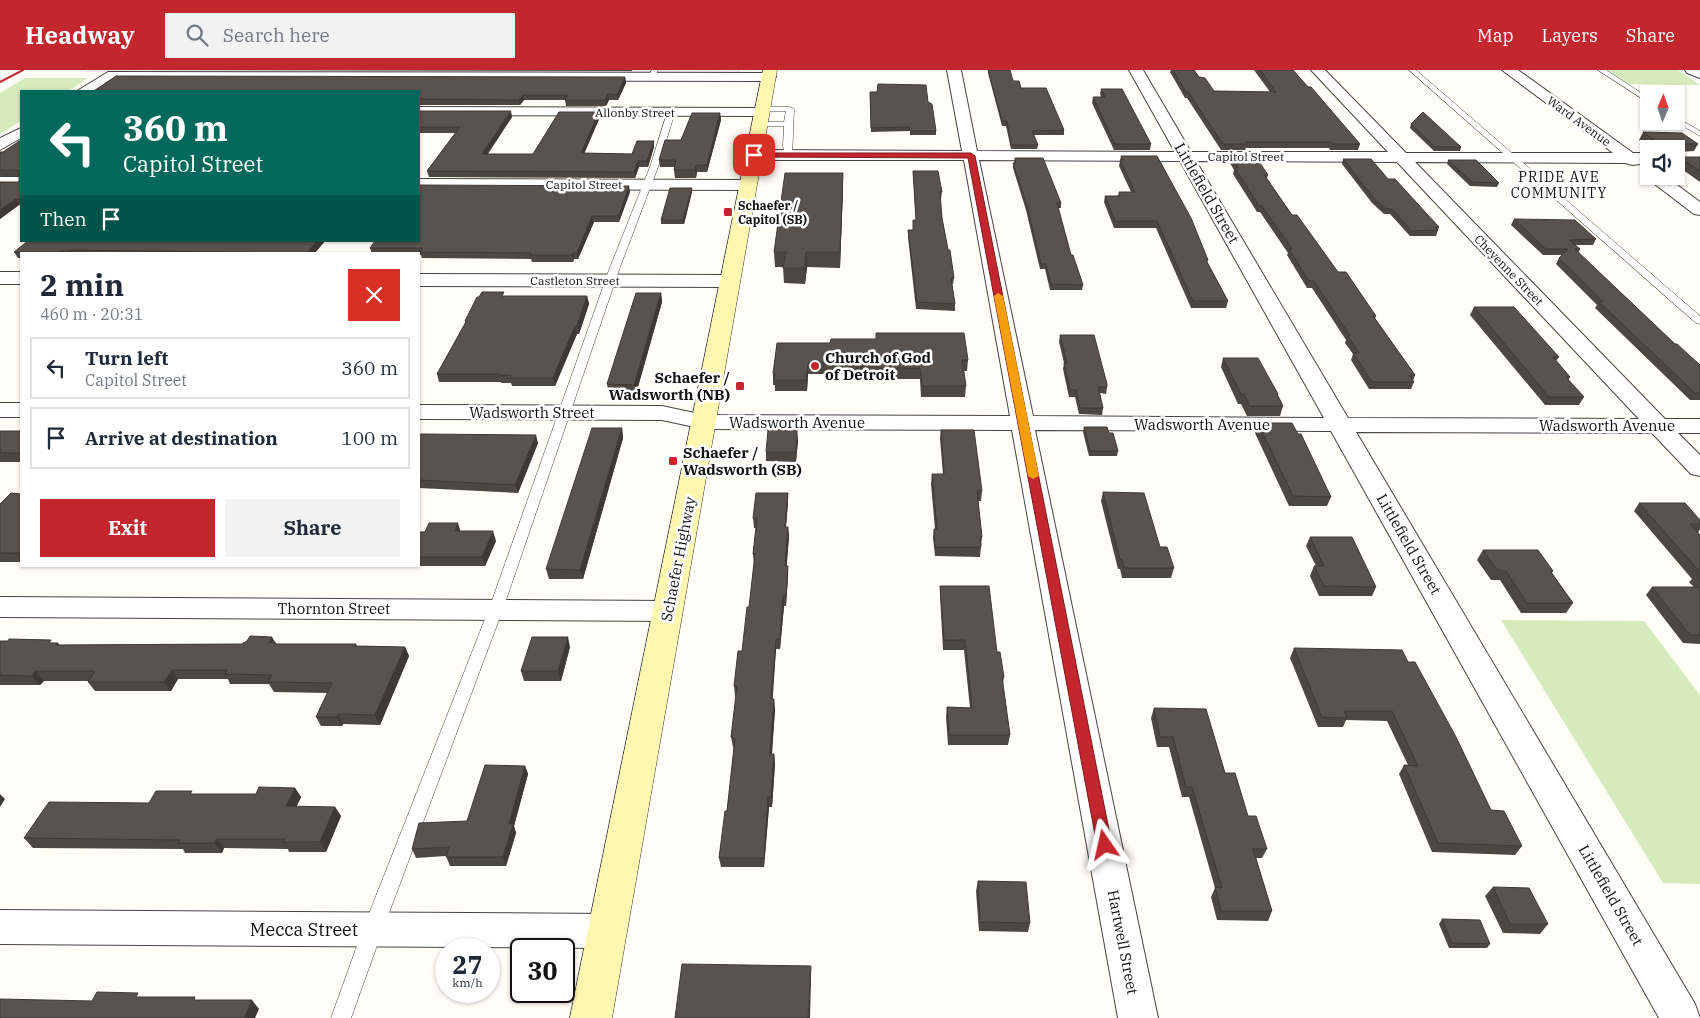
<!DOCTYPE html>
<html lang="en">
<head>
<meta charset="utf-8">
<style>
  body { margin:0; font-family:"IBM Plex Serif",serif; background:#f2f2f3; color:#1f2937; height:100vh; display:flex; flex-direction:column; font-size:19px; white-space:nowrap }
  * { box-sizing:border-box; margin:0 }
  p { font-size:16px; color:#747a83 }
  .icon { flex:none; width:28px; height:28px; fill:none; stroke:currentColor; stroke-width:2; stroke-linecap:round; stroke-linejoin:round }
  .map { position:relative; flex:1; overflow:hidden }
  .drawer { position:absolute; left:20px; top:182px; width:400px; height:315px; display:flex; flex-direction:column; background:#fff; border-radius:0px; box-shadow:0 1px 4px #0004 }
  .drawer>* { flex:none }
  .guide { position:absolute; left:20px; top:20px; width:400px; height:152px; border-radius:0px; box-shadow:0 1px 4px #0004; background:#00695c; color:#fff; overflow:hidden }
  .needle { width:32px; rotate:2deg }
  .fabs { position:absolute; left:1640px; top:15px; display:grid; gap:10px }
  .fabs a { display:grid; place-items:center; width:45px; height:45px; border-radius:0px; background:#fff; box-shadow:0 1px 4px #0004; font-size:25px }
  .speed { position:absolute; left:435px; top:868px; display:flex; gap:10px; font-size:25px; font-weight:700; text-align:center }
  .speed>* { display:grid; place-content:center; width:65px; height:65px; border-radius:50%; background:#fff; box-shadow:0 1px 4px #0004; line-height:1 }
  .speed small { font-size:12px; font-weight:400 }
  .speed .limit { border:2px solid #111; border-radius:8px; background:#fff; color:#111 }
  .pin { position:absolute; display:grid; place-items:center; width:42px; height:42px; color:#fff; margin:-21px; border-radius:10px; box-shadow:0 2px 8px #0006 }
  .me { position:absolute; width:55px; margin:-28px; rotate:349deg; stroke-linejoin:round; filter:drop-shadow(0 0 4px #0008) }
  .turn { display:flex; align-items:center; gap:18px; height:105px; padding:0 20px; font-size:22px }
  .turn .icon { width:65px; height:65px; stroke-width:2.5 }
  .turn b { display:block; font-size:35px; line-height:42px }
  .then { display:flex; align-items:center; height:48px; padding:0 20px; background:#0003; gap:10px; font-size:19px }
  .round { display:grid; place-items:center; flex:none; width:52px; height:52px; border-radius:0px; background:#f2f2f3 }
  .summary { display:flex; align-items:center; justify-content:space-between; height:85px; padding:0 20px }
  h1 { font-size:30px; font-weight:700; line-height:38px }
  .button { display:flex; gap:10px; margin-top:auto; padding:10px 20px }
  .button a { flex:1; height:58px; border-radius:0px; background:#c4262e; color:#fff; font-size:20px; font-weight:700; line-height:58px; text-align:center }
  .button a+a { background:#f2f2f3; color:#1f2937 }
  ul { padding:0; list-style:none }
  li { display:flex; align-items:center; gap:15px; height:62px; margin:0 10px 8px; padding:0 10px; border:2px solid #e0e1e3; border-radius:0px }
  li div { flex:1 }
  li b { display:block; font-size:19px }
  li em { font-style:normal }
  header { display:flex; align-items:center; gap:30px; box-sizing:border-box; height:70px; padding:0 25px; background:#c4262e; color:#fff }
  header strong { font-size:24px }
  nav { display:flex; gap:28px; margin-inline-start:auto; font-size:18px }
  .search { width:350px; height:45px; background:#f2f2f3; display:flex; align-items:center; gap:12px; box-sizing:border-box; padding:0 18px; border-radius:0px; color:#747a83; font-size:19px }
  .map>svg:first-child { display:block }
</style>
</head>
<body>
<header>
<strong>Headway</strong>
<div class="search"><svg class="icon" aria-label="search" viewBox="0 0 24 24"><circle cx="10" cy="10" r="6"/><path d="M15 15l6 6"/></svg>Search here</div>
<nav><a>Map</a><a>Layers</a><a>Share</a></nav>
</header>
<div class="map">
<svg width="1700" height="948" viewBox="0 0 1700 948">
  <rect width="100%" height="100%" fill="#fffdf5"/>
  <path fill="#eee6ef" d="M88,0h652v3l-655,-1z"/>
  <path fill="#d5ebbd" d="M1607,0h71l22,15 -71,-1z
    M25,8h63l-20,13h-47v30l-21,13v-41z
    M1501,550l143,1 56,74v189l-37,-1z"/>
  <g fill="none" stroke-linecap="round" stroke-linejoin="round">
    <defs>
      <path id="lane" d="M652,0h6l-4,8 -2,1 -4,-2z
        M1409,0h7l284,246v8l-4,-1z
        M1598,0h8l43,28v5z
        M760,37h30l4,2 -2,48 -7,-2 -2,-9 1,-20h-24l-4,-2 4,-2h24l2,-11h-23l-4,-2z
        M668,40l7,2 -17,55 -39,103 -116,339 -120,320 -32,89h-20l32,-89 126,-320 120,-339 41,-103z
        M1676,47l24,14v5l-26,-15h2z"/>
      <path id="street" d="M947,0h14l16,81 198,1 -46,-82h14l48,82h197l-77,-82h14l81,83h207l-111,-83h16l115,83h16v10l-17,2 -7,-2 -210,-1 250,257h35v14h-22l22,22v21l-9,-2 -39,-41 -296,-1 339,572 5,14h-41l-328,-587 -296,-1 123,588h-40l-106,-588 -308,-1 -42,-9 -243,-1v-14l243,1 42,9 306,1 -46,-256h-210l-5,-2 -3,-3 3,-3 5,-2 208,1zM979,90l201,1 144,257 -291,-2zM1196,91l201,1 242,257 -291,-1z
        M1685,0h15v8l-13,-5z
        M108,2l661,1 7,4 -7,4 -658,-1 -18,11h-16z
        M419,37l343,1 5,1 2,3 -2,3 -5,1 -343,-1z
        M21,58v10l-21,12v-12z
        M1648,103l1,3h16l35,26v13l-6,-1 -46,-35 -2,-3z
        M0,107h21v10h-21z
        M419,109l329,1 6,2 2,3 -2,3 -6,2 -329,-1z
        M0,202h21v12h-21z
        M419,204l311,1 7,2 2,4 -2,4 -7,2 -311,-1z
        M0,333h21v14h-21z
        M0,527l668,4 10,3 4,7 -4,7 -10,3 -668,-4z
        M0,840l607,4 13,5 5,12 -5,12 -13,5 -607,-4z"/>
      <path id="secondary" d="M763,0h14l-165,948h-42z"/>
    </defs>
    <use href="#lane" stroke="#444" stroke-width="1"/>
    <use href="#street" stroke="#444" stroke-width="2"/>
    <use href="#secondary" stroke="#333" stroke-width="1"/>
    <use href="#lane" fill="#fff" fill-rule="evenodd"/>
    <use href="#street" fill="#fff" fill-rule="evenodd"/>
    <use href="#secondary" fill="#fff6b0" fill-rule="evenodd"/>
    <path stroke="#c4262e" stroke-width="2" d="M0,12l23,-12"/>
  </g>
  <path fill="#4d4742" d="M139,0h493v1z
    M988,0l25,11 51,49v5h-30l4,10 -1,4h-26l-5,-23h-4l-14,-53z
    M1171,0h23l5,7 15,14 56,1 -16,-22h39l15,17 52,57 -2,6h-28l-1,-2h-83l-1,2h-24l-34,-52h-2l-15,-26z
    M625,7l1,6 -8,17h-9l-3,6h-40l-1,-6h-41l-4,5h-101v1v-15z
    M1101,19l50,55 -1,6h-36l-22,-47 1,-6h8l-1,-3z
    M870,22l58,10 8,29v4h-26v-4l-39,1z
    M419,41l93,6 -24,37h45l67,-37 -16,36 48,1 22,-7 -6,20h-9l-4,11 -206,-1 -2,-6 28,-38h-36z
    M720,43l1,7 -14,52h-10l-1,6h-21l-1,-8v-3h-14l-1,-7z
    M1411,54l50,23 -1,4h-26l-24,-23z
    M1643,62l55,12 -4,7 -15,1v5h21v25l-24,-17v-16h-24l-13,-9z
    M21,70v65h-2l-19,14v-37h19v-6h-19v-24h3z
    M1121,86l87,104 -1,2 21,39 -2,7h-35l-35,-80h-42l-10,-26 1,-6h13l1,-4h12l-12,-26z
    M1231,87l37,18 -1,3 25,37 46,57 38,44 -1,2 40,57 -2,6 1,1 -3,7h-42l-18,-29 2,-6 -8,-11 1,-3 -34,-52h-5l-20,-33 1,-2 -28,-41h-3l-24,-38 1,-4 -4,-7z
    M1015,88l46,45v5h-3l13,47 12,30 -1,5h-32l-5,-21h-5l-14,-59 -13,-42v-5h1z
    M1343,89l45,20 51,48 -3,9h-26l-20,-22h-6l-12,-11 -30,-39z
    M1448,90l51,23 -2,4 -27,-1 -23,-22z
    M913,101l29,21 -1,7h-1l2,19 12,60 -1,6h-1l3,20v7l-39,-2 -8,-72v-7h5v-10h3z
    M692,118v4l-8,32h-23v-4z
    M843,118l-3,80 -33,-1 -2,17 -21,-1 -1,-16h-8l-1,-15z
    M630,122l-11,30h-25l-16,37h-4l-1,3h-41l-1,-3 -109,-1 -1,-3h-2v-1h-47l-2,-6z
    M1514,149l82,20 -3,6h-18l5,4 -2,4 97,91 25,21v35h-10l-95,-92 2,-3 -41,-41 3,-6 3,-3h-19l-32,-30z
    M325,171l-11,13h-293v4h-3l-4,-6z
    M661,223l1,9 -26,92h-27l-2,-10z
    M504,226h83l2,8 -10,30h-2l-22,52h-43l-1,-3h-10v-1h-62l-2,-8 28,-51v-2z
    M1474,237l85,50 -3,4 14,16 -2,3 16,17 -5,8h-34l-75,-90z
    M1060,265l47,52 -1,7 -6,-1 3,15 -1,7 -23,-1 -4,-17h-6l-6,-28 1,-6 -5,-21z
    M777,273l191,17 -1,11h-3l2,15 -1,11h-44l-1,-18h-44v-5h-68l-1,17h-32v-6h-2v-11z
    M1223,288l55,36v2l5,10 -3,10h-33l-6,-12h-3l-17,-37z
    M1258,353l40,11 33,63 -4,9h-38l-34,-73z
    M1084,357l25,6 9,18 -1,5h-28l-6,-24z
    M622,358l1,10 -40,141h-34l-3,-10z
    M941,360l41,61 -1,10h-3l4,36 -2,20 -45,-1 -2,-18 1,-9h1l-4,-45 1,-10h11l-3,-35z
    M0,361h21v31h-21z
    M419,364l119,9 -20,50 -99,-5z
    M798,370l-2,22 -30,-1v-9z
    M1103,422l71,76 -3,10h-49l-2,-9h-2l-17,-68z
    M788,423v9l-2,25h2l1,10 -3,29h2v10l-2,30h-2l-4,43h-4l-4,50 3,10 -3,45h2l1,10 -3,43h-3l-5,60h-43l-2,-9 8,-47 7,-64h-1l-2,-10 5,-41h-1l-1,-10 8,-35 7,-44 5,-43 -1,-10 3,-26h-2l-1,-10z
    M21,424v68h-21v-58z
    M1639,433l61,17v9l-2,4 2,2v109l-17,-1 -37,-48 6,-8h42l-5,-5 3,-3 -58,-68z
    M460,461l36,10 -11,25h-66v-34z
    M1310,467l66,50 -4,9h-53l-9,-20 4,-10h2l-10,-20z
    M1483,480l70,21 -1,2 21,30 -7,10h-45l-21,-33h-9l-14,-20z
    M940,516l57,66 7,25 -1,6 7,52 -2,10h-60l-2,-28 1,-10 23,1 -6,-58h-21l-3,-55z
    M0,571l58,2 2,2 182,-1 33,-2 1,2h80l1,2 48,1 4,9 -29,69 -37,-1 -1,2h-21l-5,-9 12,-24 -54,-1 -5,-8h-39l-2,-5h-50l-7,12h-76l-7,-9v-1h-44l-4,4h-40z
    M570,577l-9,34h-37l-3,-10z
    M1294,578l114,14 83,148 31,36 -7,9 -83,-3 -33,-78 5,-9h4l-21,-44 -41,-1 -3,7h-25l-28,-69z
    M1154,638l71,65 23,43 19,33 -5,9h-6l16,53 -4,10 -51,-1 -6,-23 4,-9 -26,-91h-7l-13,-50h-12l-6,-29z
    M525,696l3,8 -14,52 2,7 -10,33h-56l-4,-10 -30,2 -4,-9 55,-28z
    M295,718l6,9 -5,10h39l6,9 -15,36h-37l-1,-3 -64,-1 -2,5h-37l-2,-4 -150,-1 -9,-10 125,-35 45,-9h62z
    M978,811l52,42 -2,9 -49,-1 -3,-40z
    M1493,817l55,37 -8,10 -37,-1 -18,-37z
    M1442,849l48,25 -3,4h-38l-10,-24z"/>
  <path fill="#3f3936" d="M625,7l1,6 -8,17 -1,-5z
    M608,24l1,6 -3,6 -1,-6z
    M523,25l1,5 -4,5 -1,-5z
    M511,41l1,6 -29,43 -1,-6z
    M599,42l1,5 -18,42 -1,-6z
    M720,43l1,7 -14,52v-7z
    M654,71v6l-6,20 -1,-6z
    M638,91l1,6 -4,11 -1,-6z
    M696,95l1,7 -1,6 -1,-8z
    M843,103v15l-3,80v-16z
    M629,116l1,6 -11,30v-6z
    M692,118v4l-8,32 -1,-4z
    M16,129l3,6 -19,14v-9z
    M592,146l2,6 -16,37 -1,-6z
    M317,171h8l-11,13h-7v-1z
    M63,180l3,4h-4l-1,-2z
    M806,182l1,15 -2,17v-16z
    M573,183l1,6 -1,3 -1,-7z
    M661,223l1,9 -26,92 -2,-9z
    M587,226l2,8 -10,30 -2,-8z
    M575,256l2,8 -22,52 -2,-8z
    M808,293v11l-1,17 -1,-11z
    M622,358l1,10 -40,141 -3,-9z
    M797,360l1,10 -2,22v-10z
    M536,365l2,8 -20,50 -3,-8z
    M788,423v9l-3,35v-10z
    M458,453l3,10 -6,-2z
    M788,457l1,10 -3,39 -1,-10z
    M493,461l3,10 -11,25 -3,-9z
    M788,496v10l-2,30v-10z
    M783,526l1,10 -4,43v-10z
    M272,567l9,15 -12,-9z
    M568,567l2,10 -9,34 -3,-10z
    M776,569v10l-4,60 -1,-10z
    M405,577l4,9 -29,69 -5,-10z
    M172,600l6,9 -7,12 -7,-9z
    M36,601l8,10 -4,4 -8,-9z
    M774,629l1,10 -4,55 -1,-10z
    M338,644l5,10 -1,2 -5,-9z
    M774,684l1,10 -3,43 -1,-10z
    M525,696l3,8 -14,52 2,7 -10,33 -3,-9 6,-33z
    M295,718l6,9 -9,19 -6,-10z
    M0,724l5,5 -5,8z
    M768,727l1,10 -5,60v-9z
    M335,737l6,9 -15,36 -6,-10z
    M217,769l7,9 -2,5 -7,-10z
    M811,896v13l-1,39h-2z
    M252,930l7,9 -4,9h-11z"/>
  <path fill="#5a524d" stroke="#3f3936" d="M988,0h22l3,11h6l2,7h25l18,42 -32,1 6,14h-27l-4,-24h-5z
    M1173,0h21l5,7 6,1 9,13 62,1 -16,-22h33l15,17h3l49,57h-28l-1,-2h-86l2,2h-24l-35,-52h-2z
    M116,6l509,1 -8,18 -9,-1 -3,6h-40l3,-5h-45l-4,5 -100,-1v-8h-325z
    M878,14l48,1 2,17 4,2 4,27h-26v-4l-39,1 -1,-36h7z
    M1101,19h21l29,55h-36l-22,-47h12z
    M419,41h92l-29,43h51l26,-42h40l-18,41 51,1 5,-13h17l-7,20h-9l-4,11 -207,-1 33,-44h-41z
    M1423,42l38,35h-26l-24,-23z
    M692,43h28l-13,52h-11l-1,5h-21l2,-10h-17l6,-20h16z
    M1643,62l39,1 16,11h-19v13h21v14l-24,-16v-6h-9z
    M21,70v59h-5l-16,11v-28h19v-12h-19v-18h3z
    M1121,86h36l34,62 17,42h-2l22,41h-35l-36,-80h-42l-10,-25h15l-1,-4h16l-15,-32h3z
    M1231,87h25l12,18h-4l28,40h5l41,57h8l30,44h-3l42,59h-6l5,7h-42l-19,-29h6l-11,-17h2l-36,-55h-5l-20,-32h3l-30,-43h-3l-24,-38h3z
    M1015,88h28l18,45h-4l14,52h2l10,30 -32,-1 -5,-20h-5l-14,-58 -14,-43h3z
    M1343,89h28l17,20h7l44,48h-4l3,3 -26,1 -20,-22h-6l-12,-11z
    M1448,90h28l23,23 -27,-1z
    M913,101h25l4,21h-2l2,26 6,32h2l4,28h-3l4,26 -38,-2 -9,-72h5v-10h3z
    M785,103h58l-3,79h-34l-1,16h-22l3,-16h-12z
    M419,115l210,1 -10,30h-27l-15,37h-4l-1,2h-42l1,-2 -111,-1 2,-4h-52l5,-7h44z
    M670,118h22l-9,32h-22z
    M1514,149l61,1 21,19 -27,1 11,9h-5l100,95h2l23,21v28h-5l-96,-91h4l-44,-44 9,-9h-22z
    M28,171h289l-10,12 -244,-3 -2,2h-47z
    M482,222h22l-2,4h85l-10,30h-2l-22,52h-43l1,-3h-12l1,-1h-63l29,-52 -1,-1 12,-24h2z
    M636,223h25l-27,92 -27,-1z
    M1474,237h40l45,50h-6l17,20h-4l18,20h-35z
    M876,263h88l4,27h-6l4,26h-44l-2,-18h-44v-5h-68l-2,17h-32l1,-6h-2l4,-31h53l1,-4h45z
    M1060,265h34l13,49v3h-9l5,21h-23l-4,-18h-6l-6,-27h3z
    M1223,288h35l20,36h-1l6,12h-33l-6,-12h-3z
    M1258,353h34l6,11h3l30,63 -38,-1z
    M1084,357h23l2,6h4l5,18h-28z
    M592,358h30l-42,142 -34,-1z
    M768,360h29l-1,22h-30z
    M941,360h33l8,61h-5l5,46h-2l1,10h-46l-1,-18h3l-5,-55h12z
    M0,361h21v22h-21z
    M419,364l117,1 -21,50 -96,-5z
    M1103,422l41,1 16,54h7l7,21h-50l-2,-9h-2z
    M11,423l10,1v59h-21v-49z
    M756,423h32l-3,34h3l-3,39h3l-2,30h-3l-3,43h-4l-5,60h3l-4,55h4l-3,43h-3l-4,61h-45l6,-47h2l8,-73 -4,-1 6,-51h-3l4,-35h4l5,-44h2l6,-53h-2l4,-36h-4z
    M1639,433h46l15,17v4h-10l10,11v37z
    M429,453h29l-3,8h38l-11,26h-63v-25h6z
    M1310,467h42l24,50 -52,-1 -10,-20h10z
    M1483,480h55l15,21h-3l23,32h-46l-21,-32 -9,-1z
    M1696,503h4v5z
    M940,516h49l8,66h3l4,25h-2l8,58h-61l-2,-28 25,1 -7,-68h-21z
    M1652,517h48v48h-10z
    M250,566l22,1 -3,6 6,-1 -1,2h82l-1,2 50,1 -30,68 -37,-1 -1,3h-21l16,-34 -64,-1 4,-7 -47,-1 2,-4h-55l-8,12h-76l7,-11h-59l-4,5 -32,-1v-34h8l1,-2 42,1 -2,3h9l-2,2 186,-1 5,-3z
    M532,567h36l-10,34h-37z
    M1294,578l108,2 6,12h7l41,75 35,73 13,1 18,35 -84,-3 -34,-78 14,1 -26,-55h-48l3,7 -25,-1z
    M1154,638l52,1 19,64h10l13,43h8l11,33h-14l19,62h-51l-6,-24 7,1 -30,-101h-6l-13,-50h-13z
    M485,695l40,1 -16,58h4l-10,33h-57l3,-10 -37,2 7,-26 48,-2z
    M259,717l36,1 -9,18 49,1 -15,35h-37l2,-3h-68l-2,4h-37l2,-3 -156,-2 25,-36 100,1 7,-12h36l-2,3h66z
    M978,811l48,1 4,41 -50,-1z
    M1493,817l36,1 19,36h-38z
    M1442,849l38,1 10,24 -38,-1z
    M682,894l129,2 -3,52h-133z
    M97,922l41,1 -2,4h59l-1,3h58l-8,18h-244v-19l92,2z"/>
  <path fill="#c4262e" stroke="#7f191e" d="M752,83h219l4,3 137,689 -2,5 -5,2 -6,-2 -2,-5 -129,-687 -214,-1 -3,-2z"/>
  <path fill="#f59e0b" d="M998,223l5,3 36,180 -6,3 -5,-3 -34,-180z"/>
  <g fill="#c4262e" stroke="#fff" stroke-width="2">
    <rect x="723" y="137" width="10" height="10" rx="2.5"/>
    <circle cx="815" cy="296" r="5"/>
    <rect x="735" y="311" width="10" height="10" rx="2.5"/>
    <rect x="668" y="386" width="10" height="10" rx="2.5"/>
  </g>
  <g text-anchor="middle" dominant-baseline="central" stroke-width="5" stroke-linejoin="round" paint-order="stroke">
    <g font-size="12" fill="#111" stroke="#fff">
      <text x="635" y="42">Allonby Street</text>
      <text transform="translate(1579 51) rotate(36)">Ward Avenue</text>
      <text x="1246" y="86">Capitol Street</text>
      <text x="584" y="114">Capitol Street</text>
      <text transform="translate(1509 200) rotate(46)">Cheyenne Street</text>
      <text x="575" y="210">Castleton Street</text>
    </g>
    <g font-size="12" font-weight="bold" fill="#111" stroke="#fff" text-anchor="start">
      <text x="738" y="135">Schaefer /<tspan x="738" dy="14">Capitol (SB)</tspan></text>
    </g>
    <g font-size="14" letter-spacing="1" fill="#111" stroke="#fff">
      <text x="1559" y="107">PRIDE AVE<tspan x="1559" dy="16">COMMUNITY</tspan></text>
    </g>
    <g font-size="15" fill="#111" stroke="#fff">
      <text transform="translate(1207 123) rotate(60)">Littlefield Street</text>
      <text x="532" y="342">Wadsworth Street</text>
      <text x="797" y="352">Wadsworth Avenue</text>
      <text x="1202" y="354">Wadsworth Avenue</text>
      <text x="1607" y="355">Wadsworth Avenue</text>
      <text transform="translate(1409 474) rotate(60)">Littlefield Street</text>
      <text transform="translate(678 489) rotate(-79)">Schaefer Highway</text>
      <text x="334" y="538">Thornton Street</text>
      <text transform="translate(1611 825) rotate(60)">Littlefield Street</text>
      <text transform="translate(1123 872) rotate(79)">Hartwell Street</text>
    </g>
    <g font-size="15" font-weight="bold" fill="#111" stroke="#fff" text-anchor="start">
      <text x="825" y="287">Church of God<tspan x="825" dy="17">of Detroit</tspan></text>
      <text x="730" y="307" text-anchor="end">Schaefer /<tspan x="730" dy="17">Wadsworth (NB)</tspan></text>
      <text x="683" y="382">Schaefer /<tspan x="683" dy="17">Wadsworth (SB)</tspan></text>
    </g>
    <g font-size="18" fill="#111" stroke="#fff">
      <text x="304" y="859">Mecca Street</text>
    </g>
  </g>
</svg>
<div class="fabs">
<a><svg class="needle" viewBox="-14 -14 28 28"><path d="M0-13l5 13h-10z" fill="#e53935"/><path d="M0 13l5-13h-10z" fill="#747a83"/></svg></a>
<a><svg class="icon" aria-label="sound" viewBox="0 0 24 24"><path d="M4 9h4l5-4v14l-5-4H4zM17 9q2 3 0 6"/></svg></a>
</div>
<div class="speed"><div>27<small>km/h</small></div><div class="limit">30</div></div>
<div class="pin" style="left:754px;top:85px;background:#d93025"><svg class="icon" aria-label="arrive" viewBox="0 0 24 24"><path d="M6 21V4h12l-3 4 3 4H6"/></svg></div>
<svg class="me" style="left:1105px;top:775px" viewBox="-20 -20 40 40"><path d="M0-17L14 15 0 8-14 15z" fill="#c4262e" stroke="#fff" stroke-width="4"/></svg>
<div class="guide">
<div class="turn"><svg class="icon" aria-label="left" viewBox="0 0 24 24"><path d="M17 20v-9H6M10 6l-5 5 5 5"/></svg><div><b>360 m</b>Capitol Street</div></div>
<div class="then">Then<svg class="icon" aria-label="arrive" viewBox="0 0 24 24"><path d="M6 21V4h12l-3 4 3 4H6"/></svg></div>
</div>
<section class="drawer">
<div class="summary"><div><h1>2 min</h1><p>460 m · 20:31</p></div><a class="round" style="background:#d93025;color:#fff"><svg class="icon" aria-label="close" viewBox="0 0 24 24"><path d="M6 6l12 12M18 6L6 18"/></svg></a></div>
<ul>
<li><svg class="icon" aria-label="left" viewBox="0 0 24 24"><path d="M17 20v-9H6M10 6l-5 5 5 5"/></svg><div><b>Turn left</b><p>Capitol Street</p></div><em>360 m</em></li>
<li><svg class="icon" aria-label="arrive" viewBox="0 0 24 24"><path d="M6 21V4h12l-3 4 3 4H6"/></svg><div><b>Arrive at destination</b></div><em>100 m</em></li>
</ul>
<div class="button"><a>Exit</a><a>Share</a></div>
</section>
</div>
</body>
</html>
